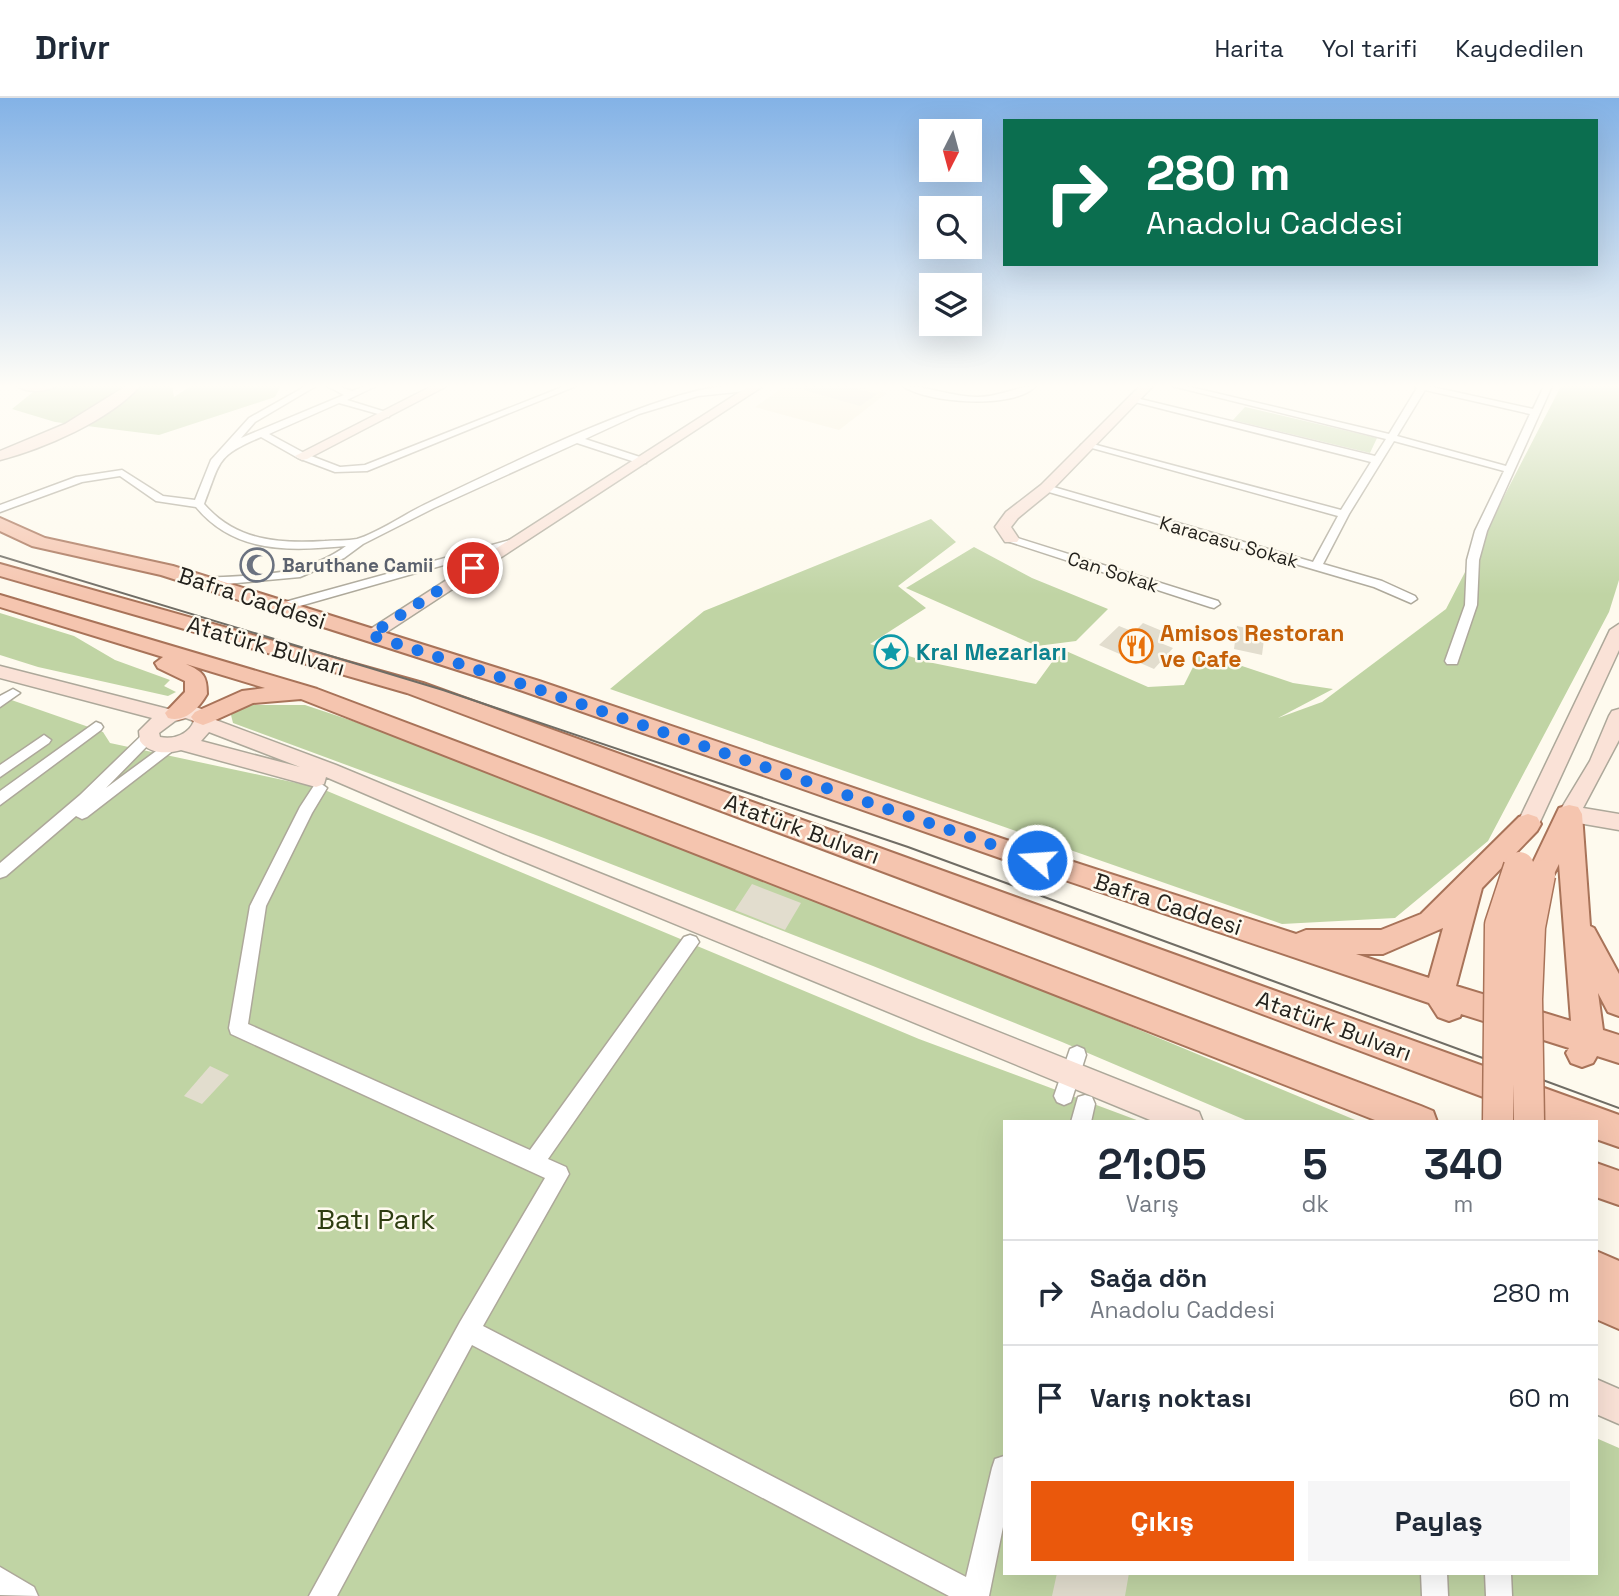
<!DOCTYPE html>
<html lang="tr">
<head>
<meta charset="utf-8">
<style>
  body { margin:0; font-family:"Space Grotesk",sans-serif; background:#f6f6f7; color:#1f2937; height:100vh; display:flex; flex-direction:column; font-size:26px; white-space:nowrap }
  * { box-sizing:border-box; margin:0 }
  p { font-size:23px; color:#747a83 }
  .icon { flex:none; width:38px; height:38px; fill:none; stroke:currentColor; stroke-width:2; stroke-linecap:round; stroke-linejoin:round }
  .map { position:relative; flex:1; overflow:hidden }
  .drawer { position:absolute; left:1003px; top:1022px; width:595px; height:455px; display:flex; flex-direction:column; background:#fff; border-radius:0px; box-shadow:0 7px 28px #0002 }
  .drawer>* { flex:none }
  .top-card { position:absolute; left:1003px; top:21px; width:595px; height:147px; border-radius:0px; box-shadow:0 7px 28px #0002; background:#0b6e4f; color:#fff; overflow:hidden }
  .needle { width:46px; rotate:186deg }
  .controls { position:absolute; left:919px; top:21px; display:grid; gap:14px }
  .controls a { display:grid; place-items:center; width:63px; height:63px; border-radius:0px; background:#fff; box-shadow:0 7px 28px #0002; font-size:35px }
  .pin { position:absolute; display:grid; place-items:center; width:60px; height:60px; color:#fff; margin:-30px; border:4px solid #fff; border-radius:50%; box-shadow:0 2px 7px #0007 }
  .me { position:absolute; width:77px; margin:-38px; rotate:288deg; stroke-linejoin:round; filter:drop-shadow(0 0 5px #0008) }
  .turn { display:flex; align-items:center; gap:24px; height:147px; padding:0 28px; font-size:32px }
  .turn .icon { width:91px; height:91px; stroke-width:2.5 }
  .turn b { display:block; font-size:49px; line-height:60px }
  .eta { display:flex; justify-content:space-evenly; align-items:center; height:119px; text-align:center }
  .eta b { font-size:42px; font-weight:700; line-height:49px }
  .cta { display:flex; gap:14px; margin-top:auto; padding:14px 28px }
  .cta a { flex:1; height:80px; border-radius:0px; background:#ea580c; color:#fff; font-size:28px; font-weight:700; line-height:80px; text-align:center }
  .cta a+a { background:#f6f6f7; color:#1f2937 }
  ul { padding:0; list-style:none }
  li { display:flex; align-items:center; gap:21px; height:105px; padding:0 28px; border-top:2px solid #e0e1e3 }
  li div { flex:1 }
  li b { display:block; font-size:26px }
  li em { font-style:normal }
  header { display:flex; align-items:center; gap:42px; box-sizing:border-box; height:98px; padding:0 35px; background:#fff; border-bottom:2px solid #e0e1e3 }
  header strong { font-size:33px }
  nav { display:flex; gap:38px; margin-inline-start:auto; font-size:24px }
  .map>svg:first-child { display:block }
</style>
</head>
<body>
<header>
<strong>Drivr</strong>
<nav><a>Harita</a><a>Yol tarifi</a><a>Kaydedilen</a></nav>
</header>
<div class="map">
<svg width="1619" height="1498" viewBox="0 0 1619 1498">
  <rect width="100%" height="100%" fill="#fefaee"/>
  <path fill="#f5eed7" d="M785,288h73l29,7 -48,37 -84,-23z"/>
  <path fill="#c0d4a4" d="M57,288h115l2,11 17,-11h90l-6,11 -116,38 -104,-13 -43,-13 21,-17z
    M1561,288h58v194l-10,32 -121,229 -93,77 -113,6 -672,-235 94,-78 227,-92 25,23 -58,44 28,22 -56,36 58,18 108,22 16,-22 14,-11 82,36 36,-2 15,-30 28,6 66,22 40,6 -55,29 44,-16 124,-93z
    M1245,309l132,31 -7,15 -137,-33z
    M974,449l58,31 76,31 -32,32 -39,5 -131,-58z
    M0,515l74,23 41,24 55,20 -6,6 12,6 -8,4 -130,-29 -38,-12z
    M0,598l103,36 7,11 210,45 599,251 223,83h-138v451h592v-135l23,10v148h-1619z
    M245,607h60l286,96 769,321h-110l-188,-80 -189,-76 -329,-128 -311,-115 -2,-8 4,-7z"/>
  <path fill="#e2ddce" d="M804,288h43l30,8 -17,12 -56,-16z
    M1143,525l24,10 -9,9 15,6 -19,21 -55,-24 20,-19 15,6z
    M1237,528l28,6 -3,23 -28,-6z
    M752,786l49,19 -16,27 -50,-20z
    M210,968l19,9 -27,29 -18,-8z
    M1057,1475h72l-4,23h-73z"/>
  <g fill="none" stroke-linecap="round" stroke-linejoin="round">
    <defs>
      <path id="street" d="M306,288h10l-61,36 -14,16 103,-43 -17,-9h11l14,5 13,-5h11l-29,14 42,13v4l-50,-14 -70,31 37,20 34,13 25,-2 200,-79h11l-209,85 -32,1 -37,-14 -37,-21c-45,19 -40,23 -57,67 32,37 75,40 121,37 10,-1 22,0 32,-2 23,-7 49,-26 71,-36 79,-37 161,-79 243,-105 23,-7 66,-18 88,-11l-4,3 -57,6 -59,18 -54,25 61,20v4h-8l-61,-20 -143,65 -71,36 -19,14 -44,19 -96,9 -6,-4 6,-4c49,-3 100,-1 142,-32 -57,5 -111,8 -150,-39l-40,-6 -36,-25 -38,6 -82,30v-7l76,-28 46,-7 41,26 32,4 16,-40 38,-42z
        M903,288c25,0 49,11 75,11 21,0 44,-12 58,-11 -22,24 -110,17 -133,0z
        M1172,288h14l203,48 28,-46 -3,-2h14l105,23 11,-23h8l-65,145 -8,29 -2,45 -20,59h-10l-2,-3 20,-56 2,-45 8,-29 29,-60 -110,-30 -45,73 -26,50 59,17 33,15 2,3 -6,4 -37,-16 -332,-97v-4h8l263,76 25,-46 -257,-71 8,-2 252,67 30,-48 -244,-62 5,-3 243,59 11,-17zM1425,292l105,24 -24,52 -109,-30z
        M1011,438l207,65 2,3 -6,4 -4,-1 -203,-66v-4z
        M514,441l4,1v4l-236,67 -4,1 -6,-4 2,-3z
        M13,591l7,4 -20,14v-11z
        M96,624l5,2 2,3 -2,3 -101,75v-14z
        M148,634l5,2 2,3 -2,3 -47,48 61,-45h10l2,3 -92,71 -5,2 -6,-3 -70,60 -6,2v-15l80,-68 63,-61z
        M44,637l7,5 -2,3 -49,34v-12z
        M320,685l7,5 -15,25 -46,93 -18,118 282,126 154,-213 6,-2 6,2 3,5 -151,217 18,8 3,7 -86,152 483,251 26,-109 3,-9 9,-3v66l-15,74h-40l-477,-251 -135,251h-28l151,-274 85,-144 -314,-144 -2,-6 21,-122 50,-99 15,-23z
        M1077,948l7,3 2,6 -15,47 -7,3 -7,-3 -3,-6 16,-47z
        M1085,997l7,2 3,7 -4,18h-20l7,-25z
        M0,1469l34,20 4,9 -38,-1z
        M1421,1475h26l1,23h-26z
        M1485,1475h26l1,23h-26z"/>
      <path id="secondary" d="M18,288h38c-8,6 -31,7 -38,0z
        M126,288h14c-30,34 -97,63 -140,74v-9l65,-27z
        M432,288h15l-140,73 -5,1 -7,-4z
        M749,288h14l-387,253 -6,2 -9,-6z
        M1140,288h13l-102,105 -33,27 -7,9 8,12 -2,3h-12l-10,-15 11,-15 35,-27z
        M1619,526v26l-80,174 -3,6 -8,2 -8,-2 -3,-6 93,-194z
        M0,568l168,43 19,-5 23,8 3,7 123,46 183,76 680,271 4,10h-48l-652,-269 -177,-76 -2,7 -8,3 -135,-37c-14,4 -32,4 -41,-9l-1,-10 13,-13 -152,-40zM186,620l8,3c-5,13 -20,19 -34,16l-1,-4 16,-12zM209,634l91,35 -99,-26z
        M1619,611v31l-36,68 36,6v16l-58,-10 -3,-6 32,-53 19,-45 3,-5z
        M1596,1281l23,10v35l-23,-10z"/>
      <path id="primary" d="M0,420l45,20 128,28 366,115 482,164 275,89 10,-4h75l40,-16 98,-97 9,-3 9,3 4,7 -4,7 -55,57 -26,98 115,35 -12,-157 -9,18 -10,4 -10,-4 -3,-7 32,-67 10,-3 9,2 4,7 8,112 4,2 25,46v42l-11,-4 -10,-19 5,37 16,5v28l-22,-7 -4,7 -11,4 -11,-4 -5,-10 3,-5 -108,-34 -1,3 -11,4 -11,-4 -9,-14 -426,-144 -480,-168 -362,-116 -129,-29 -32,-15zM1443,830l-14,50 -73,-24h27z
        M0,466l423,119 1196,432v32l-23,-8v-17h-46l-1143,-429 -407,-117z
        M0,497l317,94 1104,417 12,5 4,11h-57l-1079,-423 -48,4 -42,19 -8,3 -8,-3 -4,-5 4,-5 47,-21 23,-3 -79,-24c17,8 21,11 21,30 -8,14 -22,29 -39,24l-3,-5 20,-21v-11l-27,-13 -3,-5 8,-6 -163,-50z
        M1596,1065l23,8v34l-23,-8z
        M1596,1153l23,10v68l-23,-10z"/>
    </defs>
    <use href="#street" stroke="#ada89a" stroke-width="3"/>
    <use href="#secondary" stroke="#ada89a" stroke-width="3"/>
    <use href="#primary" stroke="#a87359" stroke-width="4"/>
    <use href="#street" fill="#fff" fill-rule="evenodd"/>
    <use href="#secondary" fill="#fae2d7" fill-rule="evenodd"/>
    <use href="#primary" fill="#f5c5af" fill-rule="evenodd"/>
    <path stroke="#706d65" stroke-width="2" d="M0,458l443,134 465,157 711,261"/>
    <defs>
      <path id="primary-bridge" d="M1498,1024l2,-197 19,-58
        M1529,1024l-2,-123 3,-72 10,-52"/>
    </defs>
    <use href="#primary-bridge" stroke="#a87359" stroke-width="33" stroke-linecap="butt"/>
    <use href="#primary-bridge" stroke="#f5c5af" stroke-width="30"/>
  </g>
  <linearGradient id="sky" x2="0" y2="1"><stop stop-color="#83b2e6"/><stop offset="0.58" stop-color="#fffdf7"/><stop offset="1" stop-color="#fffdf7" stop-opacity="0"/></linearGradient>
  <rect width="1619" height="497" fill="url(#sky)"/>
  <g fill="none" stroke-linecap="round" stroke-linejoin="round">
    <path stroke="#1a73e8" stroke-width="12" stroke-dasharray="0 21.6" d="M473,470l-103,67 161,52 506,173"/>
  </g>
  <defs>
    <symbol id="mosque-ring" viewBox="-11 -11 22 22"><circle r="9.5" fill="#fefaee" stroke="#6b7280" stroke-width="1.5"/><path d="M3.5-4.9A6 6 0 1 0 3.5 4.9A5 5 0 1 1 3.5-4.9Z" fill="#6b7280"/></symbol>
    <symbol id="restaurant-ring" viewBox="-11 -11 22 22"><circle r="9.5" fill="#fefaee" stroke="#e8710a" stroke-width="1.5"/><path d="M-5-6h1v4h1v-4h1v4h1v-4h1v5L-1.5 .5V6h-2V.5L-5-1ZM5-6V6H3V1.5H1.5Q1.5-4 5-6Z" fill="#e8710a"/></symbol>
    <symbol id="sight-ring" viewBox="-11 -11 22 22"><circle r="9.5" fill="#fefaee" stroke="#0f9aa8" stroke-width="1.5"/><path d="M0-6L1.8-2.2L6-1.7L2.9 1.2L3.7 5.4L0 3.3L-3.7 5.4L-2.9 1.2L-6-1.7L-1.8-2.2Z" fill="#0f9aa8"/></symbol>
  </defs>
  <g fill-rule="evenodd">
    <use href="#mosque-ring" x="238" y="448" width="38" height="38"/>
    <use href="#restaurant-ring" x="1117" y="529" width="38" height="38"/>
    <use href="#sight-ring" x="872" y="535" width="38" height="38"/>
  </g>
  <g text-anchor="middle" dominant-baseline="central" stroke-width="5" stroke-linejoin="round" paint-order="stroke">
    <g font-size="19" fill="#24221d" stroke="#fefaee">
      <text transform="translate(1229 444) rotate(16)">Karacasu Sokak</text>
      <text transform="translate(1113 474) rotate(18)">Can Sokak</text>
    </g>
    <g font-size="19" font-weight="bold" fill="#5b616d" stroke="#fefaee" text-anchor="start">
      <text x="282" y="467">Baruthane Camii</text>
    </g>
    <g font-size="23" fill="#24221d" stroke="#fefaee">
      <text transform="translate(252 500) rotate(18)">Bafra Caddesi</text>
      <text transform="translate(266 548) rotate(16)">Atatürk Bulvarı</text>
      <text transform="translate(802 731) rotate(20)">Atatürk Bulvarı</text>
      <text transform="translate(1168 806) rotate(18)">Bafra Caddesi</text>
      <text transform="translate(1334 928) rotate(20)">Atatürk Bulvarı</text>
    </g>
    <g font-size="23" font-weight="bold" fill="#c56008" stroke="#fefaee" text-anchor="start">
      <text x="1160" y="535">Amisos Restoran<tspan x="1160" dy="26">ve Cafe</tspan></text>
    </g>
    <g font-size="23" font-weight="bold" fill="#0d838f" stroke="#fefaee" text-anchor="start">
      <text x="916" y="554">Kral Mezarları</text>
    </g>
    <g font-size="28" fill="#2e3d11" stroke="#fefaee">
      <text x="376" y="1121">Batı Park</text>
    </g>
  </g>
</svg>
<div class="controls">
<a><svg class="needle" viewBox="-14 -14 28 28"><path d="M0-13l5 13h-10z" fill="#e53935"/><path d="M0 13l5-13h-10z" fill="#747a83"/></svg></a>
<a><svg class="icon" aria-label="search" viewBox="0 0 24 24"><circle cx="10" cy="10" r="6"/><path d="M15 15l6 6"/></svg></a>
<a><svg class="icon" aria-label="layers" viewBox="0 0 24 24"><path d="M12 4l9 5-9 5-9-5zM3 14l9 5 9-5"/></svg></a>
</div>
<div class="pin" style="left:473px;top:470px;background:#d93025"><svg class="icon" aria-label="arrive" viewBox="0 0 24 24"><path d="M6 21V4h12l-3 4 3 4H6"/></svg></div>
<svg class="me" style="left:1037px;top:762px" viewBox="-20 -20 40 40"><circle r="17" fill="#1a73e8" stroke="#fff" stroke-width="3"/><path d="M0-11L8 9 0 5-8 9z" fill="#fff"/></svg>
<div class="top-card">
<div class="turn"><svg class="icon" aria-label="right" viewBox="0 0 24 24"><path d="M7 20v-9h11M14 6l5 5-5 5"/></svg><div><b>280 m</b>Anadolu Caddesi</div></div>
</div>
<section class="drawer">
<div class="eta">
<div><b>21:05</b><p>Varış</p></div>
<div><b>5</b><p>dk</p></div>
<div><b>340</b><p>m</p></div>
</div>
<ul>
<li><svg class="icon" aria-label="right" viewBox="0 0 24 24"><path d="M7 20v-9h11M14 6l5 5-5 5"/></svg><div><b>Sağa dön</b><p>Anadolu Caddesi</p></div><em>280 m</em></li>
<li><svg class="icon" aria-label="arrive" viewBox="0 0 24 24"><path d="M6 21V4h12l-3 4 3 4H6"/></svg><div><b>Varış noktası</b></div><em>60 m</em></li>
</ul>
<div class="cta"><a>Çıkış</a><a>Paylaş</a></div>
</section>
</div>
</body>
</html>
